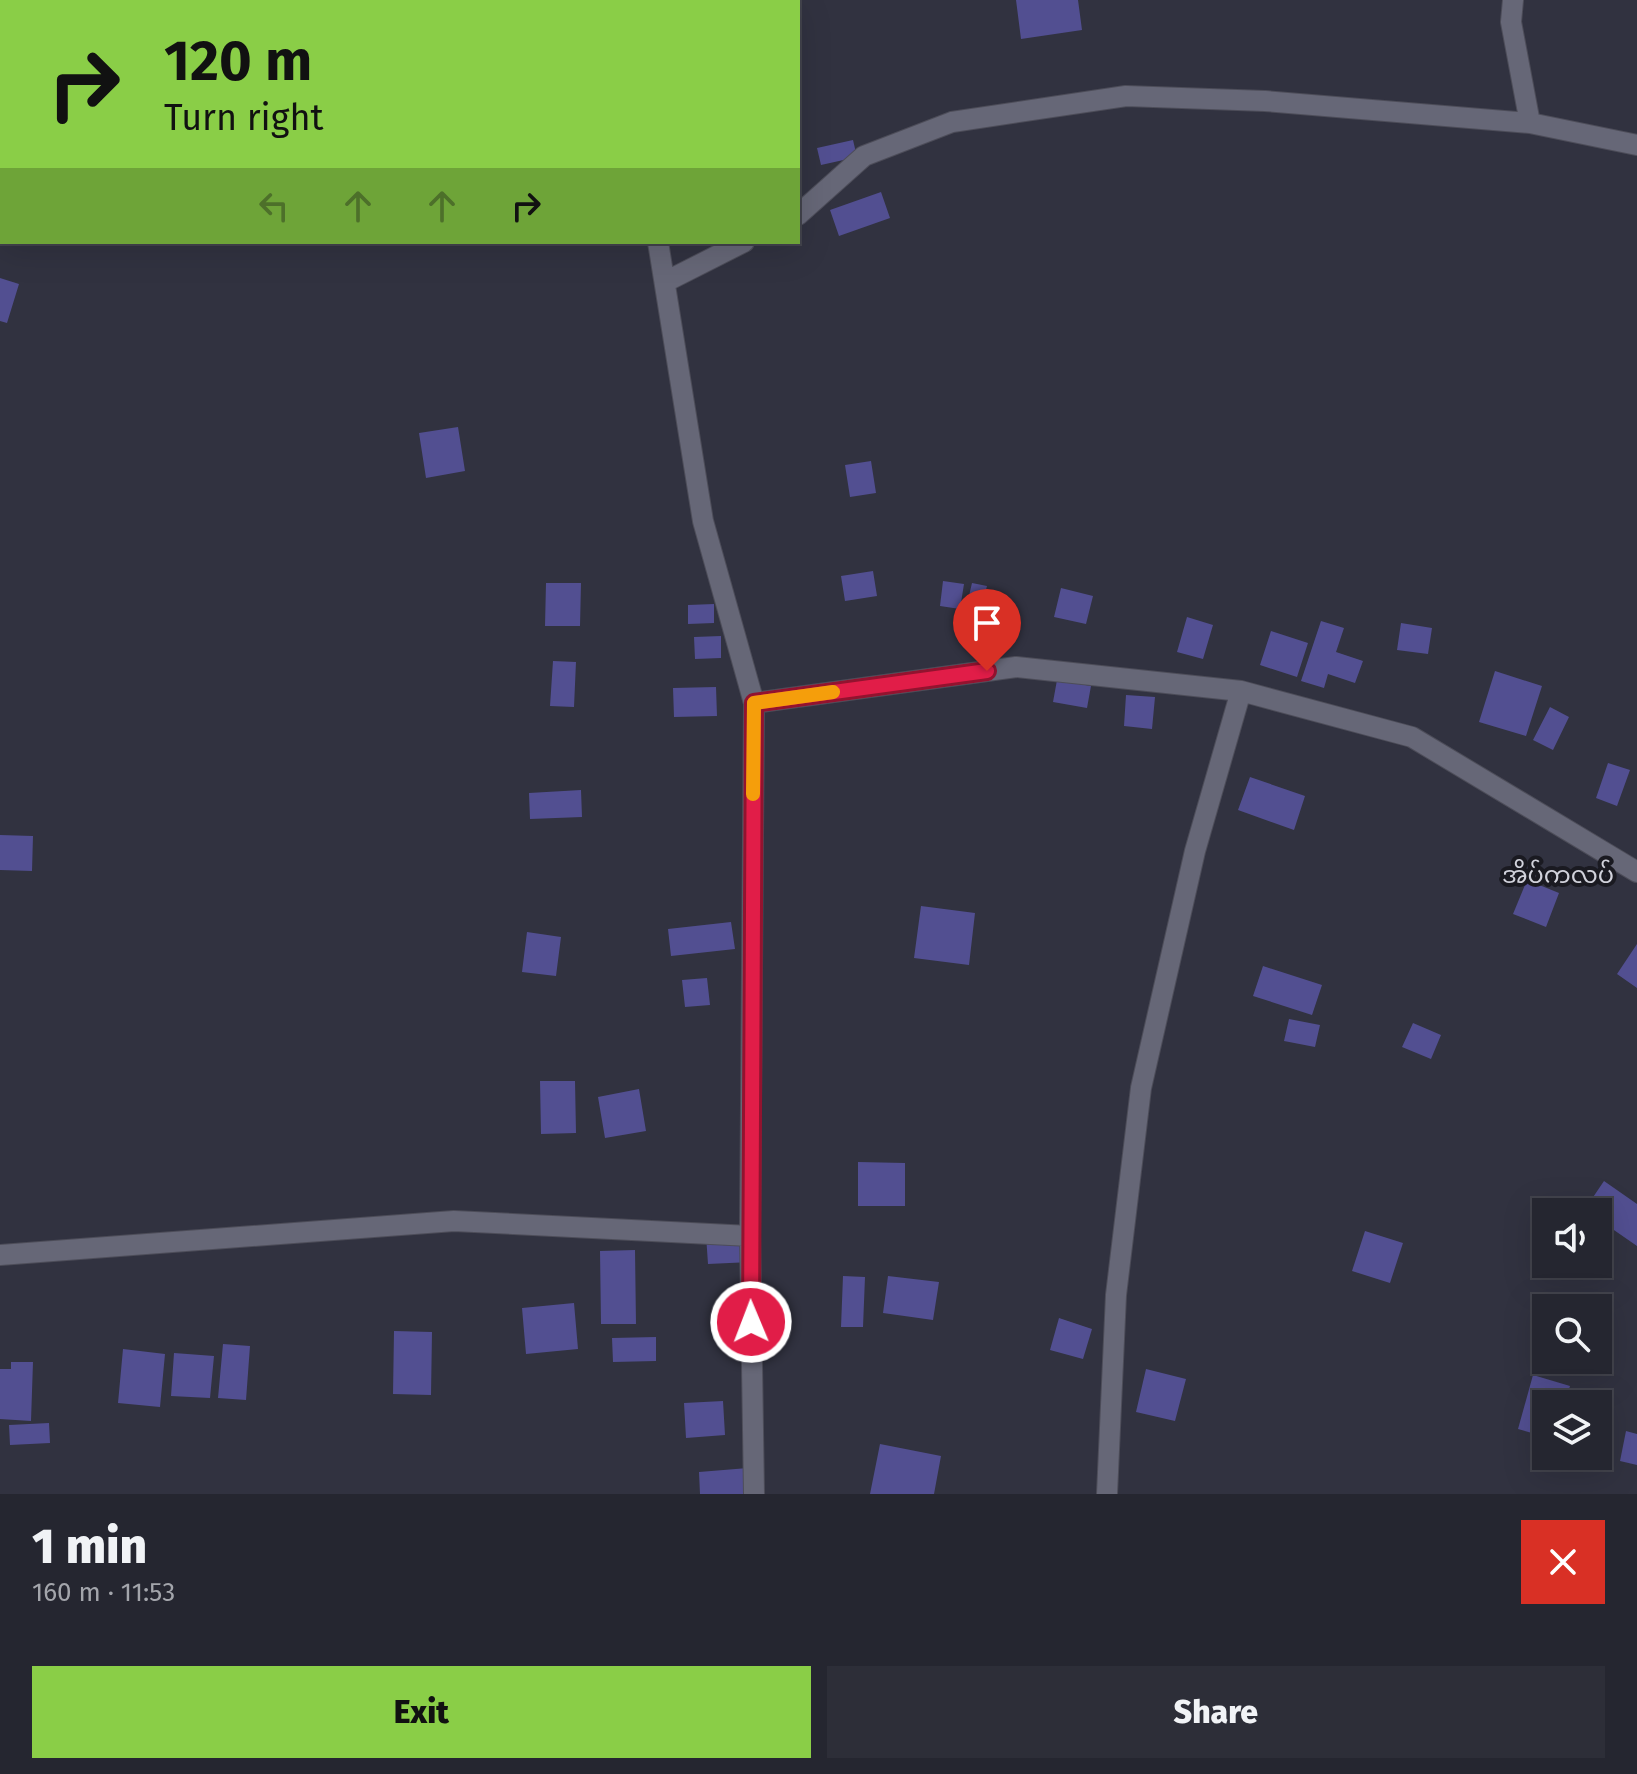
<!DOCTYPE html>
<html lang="en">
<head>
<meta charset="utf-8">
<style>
  body { margin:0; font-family:"Fira Sans","Noto Sans Myanmar",sans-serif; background:#2d2e38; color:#f1f3f6; height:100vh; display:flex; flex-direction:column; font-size:30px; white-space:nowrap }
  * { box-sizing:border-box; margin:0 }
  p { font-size:26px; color:#a3a5ab }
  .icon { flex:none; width:44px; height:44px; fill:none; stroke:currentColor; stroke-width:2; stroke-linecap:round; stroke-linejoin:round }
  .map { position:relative; height:1494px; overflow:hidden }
  .details { display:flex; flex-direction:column; background:#252630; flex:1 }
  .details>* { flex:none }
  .top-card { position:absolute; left:0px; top:0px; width:800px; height:244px; box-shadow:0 8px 32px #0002,0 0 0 2px #42434c; background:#8ace47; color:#111; overflow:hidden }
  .controls { position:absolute; left:1532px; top:1198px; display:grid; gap:16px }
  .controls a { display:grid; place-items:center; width:80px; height:80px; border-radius:0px; background:#252630; box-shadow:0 8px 32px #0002,0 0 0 2px #42434c; font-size:40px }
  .pin { position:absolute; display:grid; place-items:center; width:68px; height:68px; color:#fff; margin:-82px -34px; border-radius:50% 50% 50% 0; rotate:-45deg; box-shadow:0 0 8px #0007 }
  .pin .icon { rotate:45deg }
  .me { position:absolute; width:88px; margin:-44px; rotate:359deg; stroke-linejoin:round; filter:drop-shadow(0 0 6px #0008) }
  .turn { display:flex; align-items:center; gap:28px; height:168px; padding:0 32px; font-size:36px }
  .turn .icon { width:104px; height:104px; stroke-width:2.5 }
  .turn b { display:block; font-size:56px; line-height:68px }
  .lanes { display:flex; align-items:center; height:76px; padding:0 32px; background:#0003; justify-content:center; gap:40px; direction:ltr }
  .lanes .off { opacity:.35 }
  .round { display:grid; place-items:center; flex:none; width:84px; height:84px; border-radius:0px; background:#2d2e38 }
  .overview { display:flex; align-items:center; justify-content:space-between; height:136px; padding:0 32px }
  h1 { font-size:48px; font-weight:800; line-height:60px }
  .button { display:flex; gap:16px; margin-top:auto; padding:16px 32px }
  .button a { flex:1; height:92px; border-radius:0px; background:#8ace47; color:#111; font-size:32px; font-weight:800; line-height:92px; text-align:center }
  .button a+a { background:#2d2e38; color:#f1f3f6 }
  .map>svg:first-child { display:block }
</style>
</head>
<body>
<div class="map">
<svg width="1637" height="1494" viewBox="0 0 1637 1494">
  <rect width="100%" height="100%" fill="#313240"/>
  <path fill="#524f91" d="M1016,0h62l4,30 -61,9z
    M853,140l4,17 -36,8 -4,-17z
    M881,192l9,26 -51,18 -9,-26z
    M0,278l19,6 -12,39 -7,-2z
    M458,427l7,44 -39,7 -7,-45z
    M871,461l5,32 -26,4 -5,-32z
    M873,571l4,25 -32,5 -4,-25z
    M943,581l21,3 -4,25 -20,-3z
    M546,583h35l-1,43h-35z
    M972,583l15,3 -9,34 -14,-3z
    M1061,588l32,8 -7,28 -32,-7z
    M714,604v19l-26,1v-19z
    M1187,617l26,8 -10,34 -26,-7z
    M1321,621l23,7 -8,24 27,9 -8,22 -27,-9 -4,14 -23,-7z
    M1401,623l31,5 -4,26 -31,-4z
    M1271,631l37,12 -11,34 -37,-12z
    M721,636v22l-26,1 -1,-22z
    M553,661l23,1 -2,45 -24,-1z
    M1495,671l47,15 -16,50 -47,-14z
    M1057,680l34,6 -4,22 -34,-6z
    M716,687l1,29 -43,1 -1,-29z
    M1126,695l29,2 -3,32 -28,-3z
    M1550,707l19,10 -16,33 -20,-10z
    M1608,763l22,7 -13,36 -21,-8z
    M1250,777l55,19 -11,34 -56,-20z
    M581,790l1,27 -52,2 -1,-26z
    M0,835l33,1 -1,35 -32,-1z
    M1527,880l32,13 -13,34 -33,-13z
    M921,906l54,7 -6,52 -55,-7z
    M731,922l4,27 -64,7 -3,-27z
    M527,932l34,5 -5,39 -34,-4z
    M1637,944v44l-20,-14z
    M1263,966l59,19 -10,30 -59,-19z
    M707,978l3,27 -25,2 -3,-27z
    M1289,1019l31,6 -5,22 -31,-6z
    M1413,1023l28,12 -10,24 -29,-12z
    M540,1081h35l1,52 -35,1z
    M639,1089l7,42 -41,7 -7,-41z
    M858,1162l47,1v43h-47z
    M1604,1181l33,23v42l-39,-27v-7l-13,-3z
    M1365,1231l38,12 -13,40 -38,-12z
    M750,1233l1,29 -43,2 -2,-29z
    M635,1250l1,74h-35l-1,-73z
    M843,1276l22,1 -2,50h-22z
    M888,1276l51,6 -6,38 -50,-7z
    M574,1303l4,46 -52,5 -4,-46z
    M1059,1318l33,11 -9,30 -33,-9z
    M394,1331l38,1 -1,63 -38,-1z
    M656,1337v24l-43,1 -1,-24z
    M223,1344l27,2 -4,54 -28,-2z
    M123,1349l42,5 -5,53 -42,-4z
    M174,1353l40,3 -4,42 -39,-2z
    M11,1362h22l-2,59 -31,-2v-50h11z
    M1146,1369l40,10 -11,42 -39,-9z
    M1533,1375l37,11 -6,18h-18v33l-28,-8z
    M723,1401l2,34 -39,3 -2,-35z
    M49,1423l1,20 -40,2 -1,-20z
    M1626,1431l11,3v31l-17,-4z
    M880,1444l61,12 -7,38h-64z
    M748,1468l1,26h-49l-1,-22z"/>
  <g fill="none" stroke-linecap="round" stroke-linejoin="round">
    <defs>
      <path id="street" d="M607,0v2
        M1513,0l-2,22 19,101
        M798,215l66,-59 88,-34 174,-26 139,5 265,22 107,22
        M658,242l45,279 51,182 -4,533 4,258
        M665,282l79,-40
        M754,703l262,-36 225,24 171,46 225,135
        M0,1255l454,-34 296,15
        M1107,1494l9,-199 25,-207 54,-237 46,-160"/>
    </defs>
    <use href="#street" stroke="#4d4d59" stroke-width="22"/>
    <use href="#street" stroke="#666777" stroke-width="20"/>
  </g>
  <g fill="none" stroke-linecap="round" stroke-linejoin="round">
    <defs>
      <path id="route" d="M751,1322l3,-619 233,-32"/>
    </defs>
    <use href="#route" stroke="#92132f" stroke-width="20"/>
    <use href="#route" stroke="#e11d48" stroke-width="14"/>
    <path stroke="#f59e0b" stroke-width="14" d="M753,794l1,-91 79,-11"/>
  </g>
  <g text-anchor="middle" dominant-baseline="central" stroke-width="8" stroke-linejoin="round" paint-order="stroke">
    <g font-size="24" fill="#d1d2db" stroke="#1a1a21">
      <text x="1558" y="875">အိပ်ကလပ်</text>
    </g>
  </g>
</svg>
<div class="controls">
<a><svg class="icon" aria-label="sound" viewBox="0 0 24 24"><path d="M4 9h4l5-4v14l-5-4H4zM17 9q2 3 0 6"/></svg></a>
<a><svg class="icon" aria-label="search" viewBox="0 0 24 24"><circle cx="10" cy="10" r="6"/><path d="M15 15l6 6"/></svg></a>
<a><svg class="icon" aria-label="layers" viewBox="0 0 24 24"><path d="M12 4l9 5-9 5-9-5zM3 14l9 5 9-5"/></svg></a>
</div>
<div class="pin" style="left:987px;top:671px;background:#d93025"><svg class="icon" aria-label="arrive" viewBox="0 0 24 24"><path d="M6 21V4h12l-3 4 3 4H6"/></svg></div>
<svg class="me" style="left:751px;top:1322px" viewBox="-20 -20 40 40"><circle r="17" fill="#e11d48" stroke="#fff" stroke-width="3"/><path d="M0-11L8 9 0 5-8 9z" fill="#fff"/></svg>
<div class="top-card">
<div class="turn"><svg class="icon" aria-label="right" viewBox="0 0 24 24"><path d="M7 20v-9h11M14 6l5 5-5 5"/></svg><div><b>120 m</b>Turn right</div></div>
<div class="lanes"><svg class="icon off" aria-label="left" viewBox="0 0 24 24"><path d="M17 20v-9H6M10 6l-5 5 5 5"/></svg><svg class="icon off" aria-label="ahead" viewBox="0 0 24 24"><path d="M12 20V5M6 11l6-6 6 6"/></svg><svg class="icon off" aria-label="ahead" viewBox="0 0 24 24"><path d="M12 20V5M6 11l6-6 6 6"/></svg><svg class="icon" aria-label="right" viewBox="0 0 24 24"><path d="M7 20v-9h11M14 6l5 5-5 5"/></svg></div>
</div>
</div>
<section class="details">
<div class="overview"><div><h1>1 min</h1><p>160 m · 11:53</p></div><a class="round" style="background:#d93025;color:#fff"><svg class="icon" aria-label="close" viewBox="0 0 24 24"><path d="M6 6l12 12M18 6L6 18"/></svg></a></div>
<div class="button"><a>Exit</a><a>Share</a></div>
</section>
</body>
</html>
